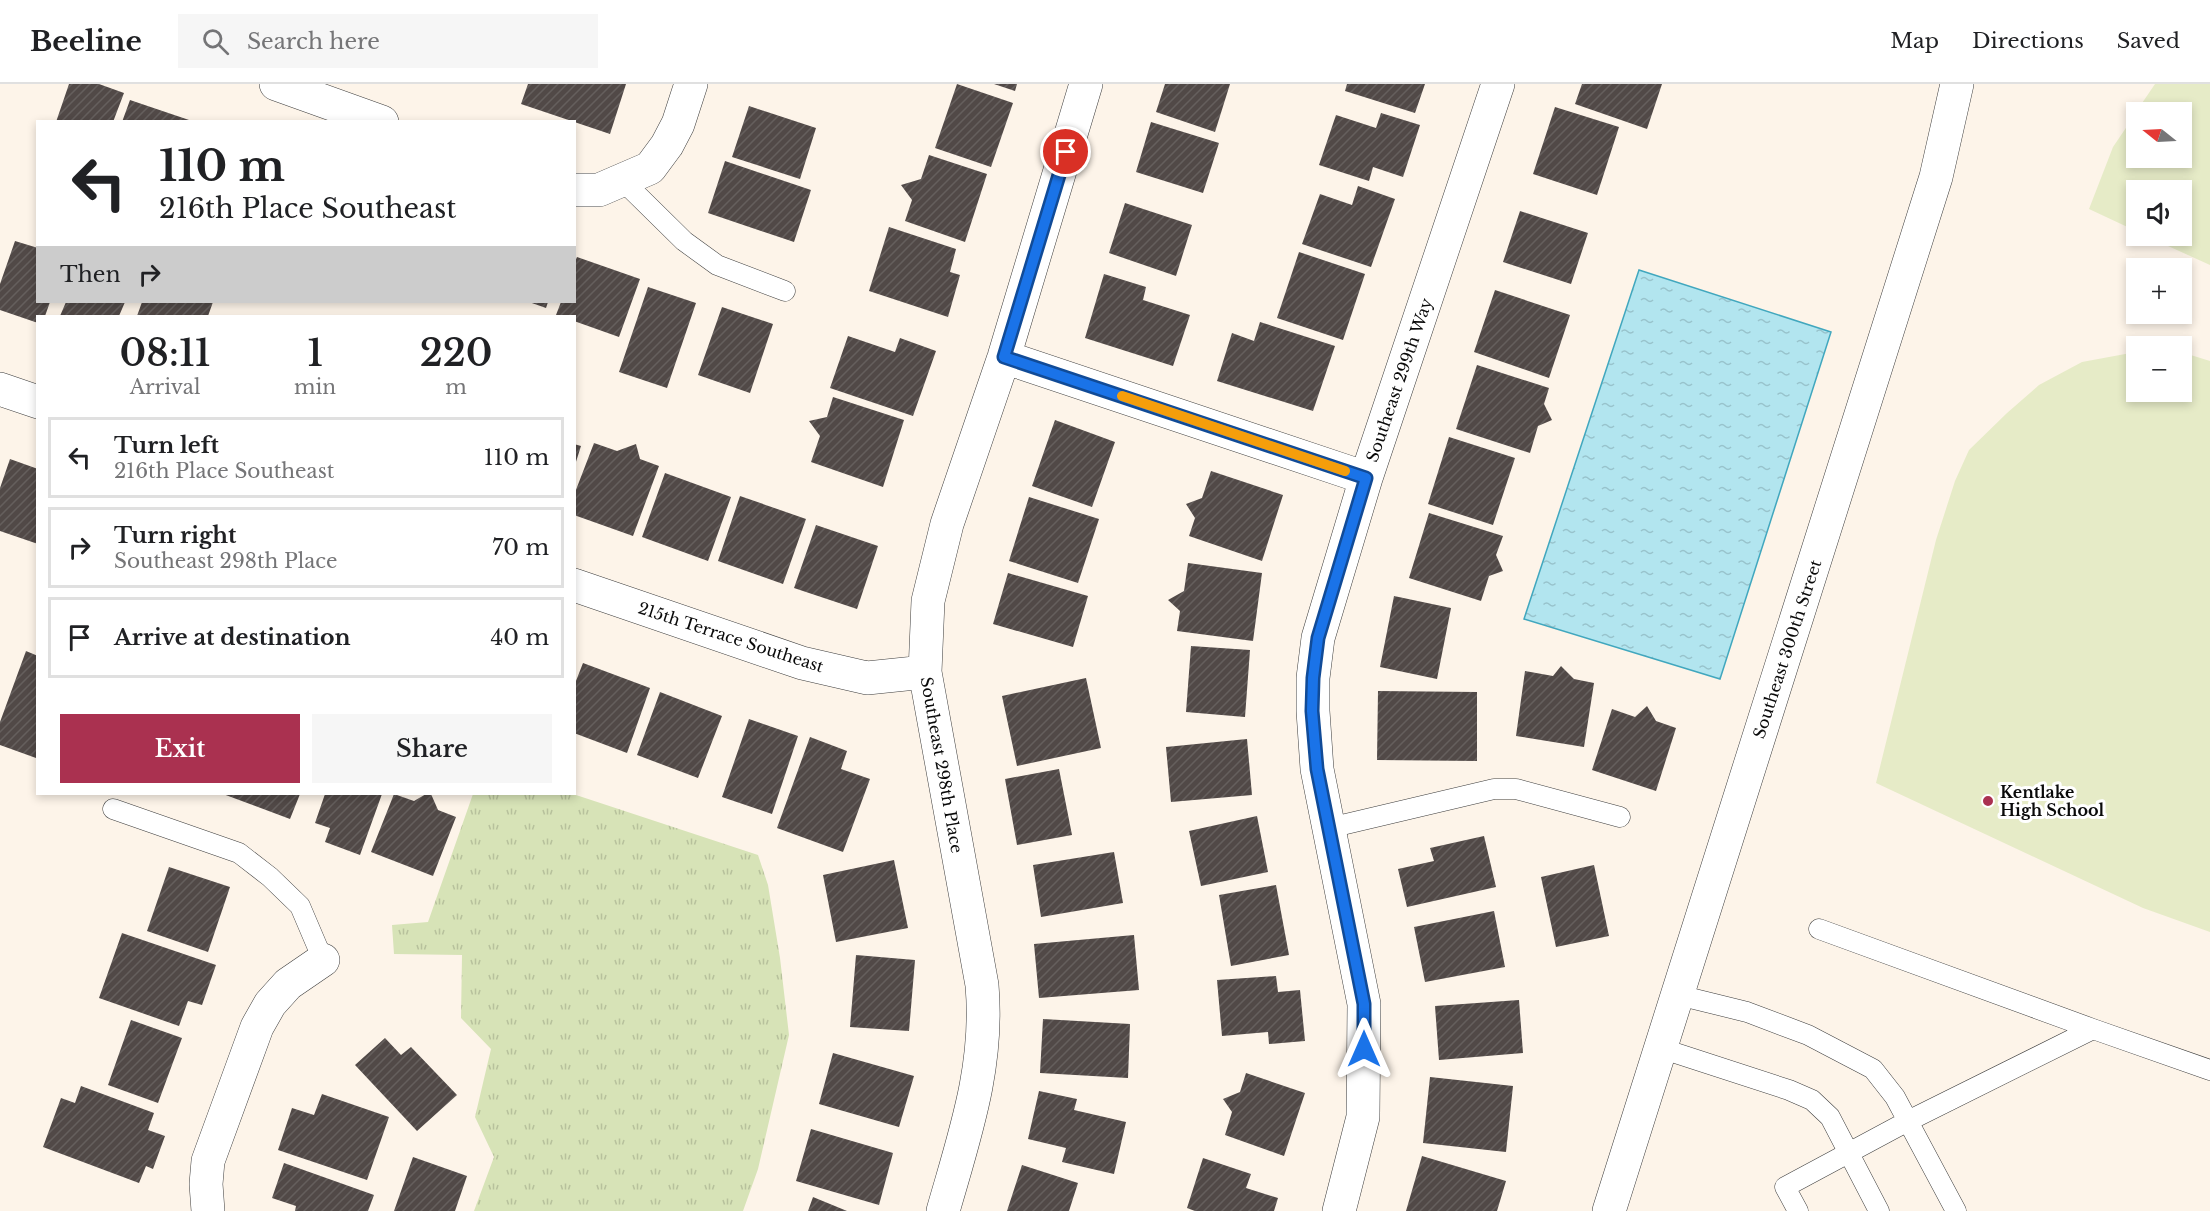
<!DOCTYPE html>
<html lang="en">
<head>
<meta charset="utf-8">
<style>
  body { margin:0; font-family:"Libre Baskerville",serif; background:#f6f6f6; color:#202124; height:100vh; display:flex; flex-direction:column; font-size:22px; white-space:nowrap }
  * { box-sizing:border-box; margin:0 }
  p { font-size:20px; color:#757577 }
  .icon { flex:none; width:33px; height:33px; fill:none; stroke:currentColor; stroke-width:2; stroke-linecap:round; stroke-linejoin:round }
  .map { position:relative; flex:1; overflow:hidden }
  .drawer { position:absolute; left:36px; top:231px; width:540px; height:480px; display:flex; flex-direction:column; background:#fff; border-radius:0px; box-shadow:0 3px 9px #0003 }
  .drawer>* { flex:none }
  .banner { position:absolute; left:36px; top:36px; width:540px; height:183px; border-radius:0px; box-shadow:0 3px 9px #0003; background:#fff; color:#202124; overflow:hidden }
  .needle { width:39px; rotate:288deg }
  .buttons { position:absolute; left:2126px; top:18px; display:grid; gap:12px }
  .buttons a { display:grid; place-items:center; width:66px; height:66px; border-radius:0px; background:#fff; box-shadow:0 3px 9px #0003; font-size:30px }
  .pin { position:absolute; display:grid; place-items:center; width:51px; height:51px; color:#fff; margin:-26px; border:3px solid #fff; border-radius:50%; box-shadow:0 2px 6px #0007 }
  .me { position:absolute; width:66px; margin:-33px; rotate:0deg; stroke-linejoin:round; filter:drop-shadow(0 0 4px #0008) }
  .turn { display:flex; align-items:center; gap:21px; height:126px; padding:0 24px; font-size:27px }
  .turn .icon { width:78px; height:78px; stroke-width:2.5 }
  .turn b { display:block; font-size:42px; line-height:51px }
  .then { display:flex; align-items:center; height:57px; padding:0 24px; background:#0003; gap:12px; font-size:22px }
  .eta { display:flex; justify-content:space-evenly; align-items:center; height:102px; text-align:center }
  .eta b { font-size:36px; font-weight:600; line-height:42px }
  .button { display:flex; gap:12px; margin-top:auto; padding:12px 24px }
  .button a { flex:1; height:69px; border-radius:0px; background:#aa3150; color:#fff; font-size:24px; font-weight:600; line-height:69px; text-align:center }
  .button a+a { background:#f6f6f6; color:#202124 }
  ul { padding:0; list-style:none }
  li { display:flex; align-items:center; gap:18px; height:81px; margin:0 12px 9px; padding:0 12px; border:3px solid #e0e0e0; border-radius:0px }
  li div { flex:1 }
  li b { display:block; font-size:22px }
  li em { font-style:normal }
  header { display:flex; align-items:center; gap:36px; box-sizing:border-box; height:84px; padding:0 30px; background:#fff; border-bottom:2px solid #e0e0e0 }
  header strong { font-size:28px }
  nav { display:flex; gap:33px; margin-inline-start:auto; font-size:21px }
  .search { width:420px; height:54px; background:#f6f6f6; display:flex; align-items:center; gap:15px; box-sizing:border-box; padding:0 21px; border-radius:0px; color:#757577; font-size:22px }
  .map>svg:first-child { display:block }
</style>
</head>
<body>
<header>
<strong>Beeline</strong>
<div class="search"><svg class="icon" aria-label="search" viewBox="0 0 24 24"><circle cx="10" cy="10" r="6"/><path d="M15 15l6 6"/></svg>Search here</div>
<nav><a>Map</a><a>Directions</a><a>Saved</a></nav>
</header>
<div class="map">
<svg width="2210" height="1127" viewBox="0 0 2210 1127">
  <defs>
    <pattern id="grass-tufts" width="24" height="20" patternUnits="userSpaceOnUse" patternTransform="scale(1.5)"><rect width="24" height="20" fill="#d7e3b7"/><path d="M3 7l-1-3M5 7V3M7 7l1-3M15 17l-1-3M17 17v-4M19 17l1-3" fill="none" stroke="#b7c19c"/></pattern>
    <pattern id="water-ripples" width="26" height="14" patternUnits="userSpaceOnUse" patternTransform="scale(1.5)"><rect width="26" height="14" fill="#b2e5ef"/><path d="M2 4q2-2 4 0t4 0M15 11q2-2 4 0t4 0" fill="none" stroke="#98c3cc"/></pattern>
    <pattern id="building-hatch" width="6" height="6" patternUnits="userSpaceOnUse" patternTransform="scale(1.5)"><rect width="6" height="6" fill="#514947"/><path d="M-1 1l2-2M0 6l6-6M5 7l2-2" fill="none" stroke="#655f5d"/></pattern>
  </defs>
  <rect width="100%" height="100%" fill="#fdf4e9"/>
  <path fill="url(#grass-tufts)" d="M473,710h100l185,61 10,30 12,73 9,77 -31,134 -15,42h-269l20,-54 -19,-40 16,-68 -30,-31 1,-63 -68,-1 -2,-29 36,-3z"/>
  <path fill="#e6ebc7" d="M2155,0h55v181l-64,-29h35v-46h-45v41l-47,-22 24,-62 23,-34v45h45v-46h-45z
    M2136,268v40h45v-40l29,9v571l-67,-24 -267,-125 60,-243 19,-59 14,-31 38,-37 32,-28 43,-23z"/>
  <path fill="url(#water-ripples)" stroke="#41a7be" stroke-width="1.5" d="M1639,186l192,62 -111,347 -196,-60z"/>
  <path fill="url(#building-hatch)" d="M69,0h30l25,9 -11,29h-57z
    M528,0h98l-16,50 -89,-30z
    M957,0l56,19 -22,64 -56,-19z
    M994,0h23l-2,7z
    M1165,0h65l-15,48 -59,-20z
    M1347,0h78l-10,29 -70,-22z
    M1582,0h80l-15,45 -72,-25z
    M130,16l62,21v1h-70z
    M749,22l67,22 -16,51 -68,-22z
    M1555,23l64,20 -22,68 -64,-21z
    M1381,29l39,12 -17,52 -30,-10 -4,14 -50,-16 17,-50 40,13z
    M1151,38l68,21 -16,50 -67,-21z
    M929,71l58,19 -22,68 -60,-21 7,-21 -11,-15 20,-6z
    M725,77l86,29 -17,52 -86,-29z
    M1358,102l37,13 -24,68 -69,-23 18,-50 32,11z
    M1125,119l67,22 -16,51 -67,-23z
    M1520,127l68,22 -17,51 -68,-22z
    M889,143l67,22 -6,23 10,3 -12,42 -79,-26z
    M15,157l23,7v54h12l-5,14h-7v7l-38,-13v-26z
    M1299,168l66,22 -22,66 -66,-22z
    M577,173l63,22 -21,58 -45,-16v-5l-18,-1 5,-13h13v-38z
    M1104,190l42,13 -3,13 47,15 -17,51 -88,-28z
    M648,203l48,16 -29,85 -48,-16z
    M1495,206l75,25 -21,63 -75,-26z
    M66,218h59l-6,14h-59z
    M142,218h71l-5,14h-71z
    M529,218h19l-2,6z
    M722,223l51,17 -23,69 -52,-18z
    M1260,238l75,24 -22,65 -96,-30 15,-48 22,8z
    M848,252l47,16 5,-14 36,13 -23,65 -83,-28z
    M1477,281l72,23 -5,16 8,16 -14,6 -8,27 -74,-24z
    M833,313l71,23 -21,67 -72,-25 9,-26 -11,-15 18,-4z
    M1055,336l60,22 -23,65 -60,-21z
    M1449,353l66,21 -22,67 -65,-21z
    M594,359l23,8 19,-7 4,15 19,7 -26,70 -59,-21v-20z
    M574,360l7,2 -6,19h-1z
    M10,375l28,10v75l-38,-13v-43z
    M1211,387l72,24 -21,66 -73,-25 6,-18 -9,-14 16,-6z
    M665,389l66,24 -23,64 -66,-24z
    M740,412l66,23 -23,65 -65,-23z
    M1029,413l70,22 -21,64 -69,-22z
    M1429,429l74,23 -7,19 7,16 -14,5 -8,25 -72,-23z
    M816,441l62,21 -21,63 -63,-21z
    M1188,479l74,10 -9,68 -76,-10 3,-20 -12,-11 16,-9z
    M1008,489l80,23 -15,51 -80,-23z
    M1394,512l57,12 -14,71 -57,-12z
    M1191,562l59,4 -5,67 -59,-5z
    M26,567l12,5v97l-2,5 -36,-13v-23z
    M583,579l67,25 -23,65 -53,-20v-47z
    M1561,582l13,13 20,4 -10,64 -68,-11 9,-65 28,5z
    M1086,594l15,70 -84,18 -15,-70z
    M1378,607l99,1v69l-100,-1z
    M660,608l62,24 -24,62 -61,-23z
    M1647,622l9,15 20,7 -20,63 -64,-21 20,-61 23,8z
    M749,635l49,17 -26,78 -50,-17z
    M810,653l37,14 -6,18 29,10 -27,73 -66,-24z
    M1247,655l5,56 -81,7 -5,-55z
    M1059,685l13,66 -55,10 -12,-66z
    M223,710h77l-10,25z
    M325,710h57l-22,61 -35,-13 5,-14 -15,-5z
    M394,710l20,7 12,-7h5l7,16 18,7 -23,59 -62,-24z
    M1257,732l11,56 -67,14 -12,-55z
    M1484,752l12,51 -89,20 -9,-38 36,-8 -4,-13z
    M1114,768l9,51 -82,14 -8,-52z
    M894,776l14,68 -72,14 -13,-67z
    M1594,781l15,71 -53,11 -15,-70z
    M169,783l61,20 -22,65 -61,-21z
    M1276,801l13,70 -58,11 -12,-71z
    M1494,827l11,56 -80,15 -11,-55z
    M122,849l94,32 -14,40 -14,-4 -9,25 -80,-28z
    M1134,851l5,55 -100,8 -5,-54z
    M856,871l59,5 -6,71 -59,-4z
    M1276,892l2,16 22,-2 5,51 -36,3 -1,-12 -46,4 -5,-56z
    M1519,916l4,53 -84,7 -4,-54z
    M1043,935l87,5 -2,54 -88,-5z
    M131,936l51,18 -24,65 -50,-18z
    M385,954l16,17 10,-8 46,48 -40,36 -62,-66z
    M833,969l81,23 -15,51 -80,-23z
    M1246,989l59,20 -21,63 -59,-21 7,-23 -9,-13 17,-7z
    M1430,993l83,9 -7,66 -83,-9z
    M81,1002l73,27 -6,17 17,6 -12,33 -7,-3 -7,17 -96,-36 18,-49 14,5z
    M1039,1007l38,8 -3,11 52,12 -12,52 -52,-12 4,-14 -38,-9z
    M322,1010l67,23 -22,63 -89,-30 14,-42 22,7z
    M811,1045l82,24 -14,52 -83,-24z
    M1422,1072l84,25 -9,30h-91z
    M413,1073l54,19 -12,35h-61z
    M1203,1074l48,16 -5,14 32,10 -4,13h-79l-8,-3z
    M284,1079l90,32 -6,16h-73l1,-5 -24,-8z
    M1022,1081l56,18 -9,28h-62z
    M813,1113l34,14h-39z"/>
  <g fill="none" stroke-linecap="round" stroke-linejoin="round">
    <defs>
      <path id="service" d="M623,97l61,60 33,24 68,26
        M113,725l126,44 31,24 30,29 23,54
        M1329,744l165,-39h22l104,28
        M1819,845l274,100 117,41
        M1678,911l69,17 61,23 65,34 22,28 61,114
        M1660,964l129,42 23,10 18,17 49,94
        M1798,1127l-13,-24 123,-66 185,-92"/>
      <path id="minor" d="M276,0l106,38
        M574,106h25l51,-22 17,-23 11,-21 13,-40
        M1004,273l362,121
        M0,305l38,13
        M574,501l228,78 65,15 58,-6
        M208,1127l-2,-27 2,-23 49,-134 13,-23 18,-20 35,-24
        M943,1127c22,-77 46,-145 39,-226l-57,-313 3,-71 19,-77 57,-167 82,-273
        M1339,1127l24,-94 1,-113 -47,-235 -4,-58v-33l5,-40 48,-160 132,-394
        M1609,1127l327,-1034 21,-93"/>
    </defs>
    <use href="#service" stroke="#3d3d3d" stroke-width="21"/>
    <use href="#minor" stroke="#3d3d3d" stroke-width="34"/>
    <use href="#service" stroke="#fff" stroke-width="20"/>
    <use href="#minor" stroke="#fff" stroke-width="33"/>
  </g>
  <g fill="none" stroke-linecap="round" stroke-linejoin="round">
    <defs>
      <path id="route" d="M1066,68l-62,205 362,121 -48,160 -5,40 -1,33 5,58 47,235v45"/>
    </defs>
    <use href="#route" stroke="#114b97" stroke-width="15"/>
    <use href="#route" stroke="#1a73e8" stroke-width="10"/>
    <path stroke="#f59e0b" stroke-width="10" d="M1122,312l223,75"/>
  </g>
  <circle fill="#aa3150" stroke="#fff" stroke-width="2" cx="1988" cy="717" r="6"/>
  <g text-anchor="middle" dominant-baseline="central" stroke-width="6" stroke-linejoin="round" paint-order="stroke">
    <g font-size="16" fill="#0a0a0a" stroke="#fff">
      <text transform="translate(1399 296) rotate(-71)">Southeast 299th Way</text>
      <text transform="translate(731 553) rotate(18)">215th Terrace Southeast</text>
      <text transform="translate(1787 565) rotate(-72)">Southeast 300th Street</text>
      <text transform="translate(942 681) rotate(80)">Southeast 298th Place</text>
    </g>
    <g font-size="16" font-weight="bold" fill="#0a0a0a" stroke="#fff" text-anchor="start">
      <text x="2000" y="708">Kentlake<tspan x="2000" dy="18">High School</tspan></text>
    </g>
  </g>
</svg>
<div class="buttons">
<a><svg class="needle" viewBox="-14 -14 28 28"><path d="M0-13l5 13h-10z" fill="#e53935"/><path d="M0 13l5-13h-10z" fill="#757577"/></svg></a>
<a><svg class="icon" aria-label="sound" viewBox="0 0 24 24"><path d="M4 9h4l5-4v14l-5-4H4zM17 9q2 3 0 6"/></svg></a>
<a>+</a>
<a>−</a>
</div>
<div class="pin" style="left:1066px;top:68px;background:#d93025"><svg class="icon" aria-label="arrive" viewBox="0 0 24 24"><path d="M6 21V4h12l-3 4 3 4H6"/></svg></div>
<svg class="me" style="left:1364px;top:965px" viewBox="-20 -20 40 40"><path d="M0-17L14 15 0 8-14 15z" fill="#1a73e8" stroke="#fff" stroke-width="4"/></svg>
<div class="banner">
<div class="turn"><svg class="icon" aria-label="left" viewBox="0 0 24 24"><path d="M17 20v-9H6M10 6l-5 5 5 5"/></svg><div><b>110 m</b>216th Place Southeast</div></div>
<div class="then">Then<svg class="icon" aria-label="right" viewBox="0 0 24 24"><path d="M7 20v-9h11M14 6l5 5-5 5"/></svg></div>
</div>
<section class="drawer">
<div class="eta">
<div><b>08:11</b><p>Arrival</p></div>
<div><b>1</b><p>min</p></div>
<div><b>220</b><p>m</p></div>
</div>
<ul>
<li><svg class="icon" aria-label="left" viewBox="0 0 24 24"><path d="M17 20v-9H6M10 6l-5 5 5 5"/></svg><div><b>Turn left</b><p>216th Place Southeast</p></div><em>110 m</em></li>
<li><svg class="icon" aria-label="right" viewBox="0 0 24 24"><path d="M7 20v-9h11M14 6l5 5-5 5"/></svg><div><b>Turn right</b><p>Southeast 298th Place</p></div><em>70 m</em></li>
<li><svg class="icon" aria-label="arrive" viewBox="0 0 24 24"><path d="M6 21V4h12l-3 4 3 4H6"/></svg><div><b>Arrive at destination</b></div><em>40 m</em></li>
</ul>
<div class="button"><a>Exit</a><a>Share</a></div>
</section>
</div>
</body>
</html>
